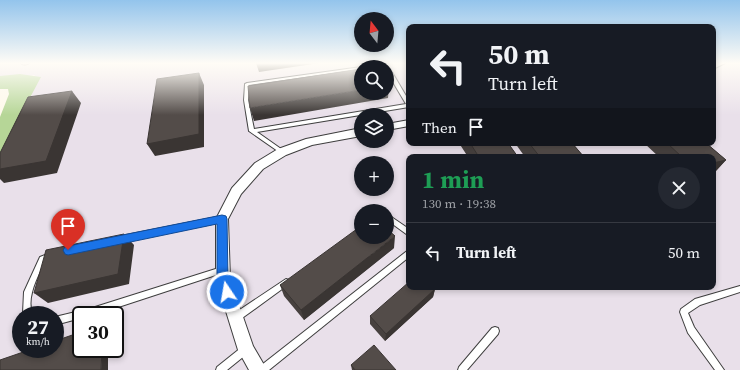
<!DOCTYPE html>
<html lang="en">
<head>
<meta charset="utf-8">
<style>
  body { margin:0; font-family:"Source Serif 4",serif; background:#242831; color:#f1f3f6; height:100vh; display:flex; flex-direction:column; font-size:15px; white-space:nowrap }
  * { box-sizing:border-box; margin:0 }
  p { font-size:13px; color:#9ea1a6 }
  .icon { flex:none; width:22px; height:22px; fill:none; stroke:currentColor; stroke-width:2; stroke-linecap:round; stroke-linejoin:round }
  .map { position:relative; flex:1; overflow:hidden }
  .drawer { position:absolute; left:406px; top:154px; width:310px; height:136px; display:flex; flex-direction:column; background:#171b24; border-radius:8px; box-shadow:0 2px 6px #0003 }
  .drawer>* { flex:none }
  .banner { position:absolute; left:406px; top:24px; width:310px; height:122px; border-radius:8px; box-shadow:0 2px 6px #0003; background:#171b24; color:#f1f3f6; overflow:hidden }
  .needle { width:26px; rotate:344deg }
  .controls { position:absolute; left:354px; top:12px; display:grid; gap:8px }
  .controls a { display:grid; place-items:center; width:40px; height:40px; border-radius:50%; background:#171b24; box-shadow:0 2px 6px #0003; font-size:20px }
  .speed { position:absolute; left:12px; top:306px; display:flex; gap:8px; font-size:20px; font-weight:700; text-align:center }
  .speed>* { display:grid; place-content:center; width:52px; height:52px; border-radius:50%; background:#171b24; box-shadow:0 2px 6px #0003; line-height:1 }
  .speed small { font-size:10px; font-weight:400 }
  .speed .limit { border:2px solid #111; border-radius:6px; background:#fff; color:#111 }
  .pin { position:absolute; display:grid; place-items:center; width:34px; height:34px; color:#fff; margin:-41px -17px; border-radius:50% 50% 50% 0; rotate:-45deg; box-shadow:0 0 4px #0007 }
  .pin .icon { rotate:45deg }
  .me { position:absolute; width:44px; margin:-22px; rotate:348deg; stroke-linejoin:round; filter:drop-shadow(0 0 3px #0008) }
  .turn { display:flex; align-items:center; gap:14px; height:84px; padding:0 16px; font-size:18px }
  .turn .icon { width:52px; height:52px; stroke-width:2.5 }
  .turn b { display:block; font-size:28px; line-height:34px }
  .then { display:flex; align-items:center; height:38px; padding:0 16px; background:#0003; gap:8px; font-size:15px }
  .round { display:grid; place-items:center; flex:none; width:42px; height:42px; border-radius:21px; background:#242831 }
  .summary { display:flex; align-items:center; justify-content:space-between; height:68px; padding:0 16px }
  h1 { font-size:24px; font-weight:700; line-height:30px; color:#1e9e55 }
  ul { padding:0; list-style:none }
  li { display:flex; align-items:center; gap:12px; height:60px; padding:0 16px; border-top:1px solid #363941 }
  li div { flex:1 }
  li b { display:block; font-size:15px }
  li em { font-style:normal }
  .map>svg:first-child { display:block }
</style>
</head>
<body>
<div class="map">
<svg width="740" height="370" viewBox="0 0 740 370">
  <rect width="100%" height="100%" fill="#fef9eb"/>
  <path fill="#e9e0ea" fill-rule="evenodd" d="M0,63h409v80h304v-80h27v307h-740v-230l35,-65 -35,5zM361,67h26v26h-26zM361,115h26v26h-26zM409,157h304v130h-304zM361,163h26v26h-26zM361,211h26v26h-26zM21,315h34v34h-34zM81,315h34v34h-34z"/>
  <path fill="#b6d697" d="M20,74l21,3 -16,30 -25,51v-41l9,-23 -1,-5h-8v-13z"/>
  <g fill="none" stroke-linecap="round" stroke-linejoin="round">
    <defs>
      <path id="lane" d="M21,63h8c-2,2 -7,2 -8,0z
        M383,64l6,3 20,34v6l-152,25 27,19 1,1 -3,2 -33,-23 -5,-31 1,-16 2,-1 114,-16h1h-1v2l-112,16 -1,15 6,29 152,-25 -19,-32v-5h-23l2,-1z
        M387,214l22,15v7l-22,-16z
        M222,216l2,1 1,2 -1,2 -2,1 -101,20 -2,-1 -1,-2 1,-2 2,-1z
        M409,250v7l-140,113h-11l1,-3 148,-116z
        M50,253l2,1 1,2 -1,2 -7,3c-7,15 -20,38 -12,54h-9l-1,-2 1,-21 16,-35z
        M222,267l3,1 1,2 -1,2 -3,1 -128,42h-13v3l-26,7v-8l37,-9z
        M286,279l3,1 1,2 -1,2 -51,37 -3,1 -3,-1 -1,-3 1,-3z
        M740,286v6l-40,13 -12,8 6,14 30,43h-9l-27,-37 -8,-21 1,-3 14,-10z
        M495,327l3,1 1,3 -1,3 -31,36h-9l1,-3 33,-39z
        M245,346l3,1 1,3 -1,3 -21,17h-11l1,-3 25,-20z"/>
      <path id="street" d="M713,63h12l-12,6z
        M409,120v6l-22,4v-6z
        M361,128v8l-49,9 -26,10 -23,14 -22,25 -13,25 2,60 23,67 14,24h-18l-11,-20 -22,-71v-60l16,-31 23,-25 23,-14 28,-10z"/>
    </defs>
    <use href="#lane" stroke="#3e3e3e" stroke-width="2"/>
    <use href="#street" stroke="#3e3e3e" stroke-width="2"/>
    <use href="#lane" fill="#fff" fill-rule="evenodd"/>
    <use href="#street" fill="#fff" fill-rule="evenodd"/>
  </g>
  <path fill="#47413f" d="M459,143h49l10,14h-50z
    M515,143h57l12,14h-59z
    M644,143h62l20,17 -11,12 -2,-15h-54z
    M394,248l-90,72 -20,-24 -4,-11z
    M435,289l-2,8 -48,44 -15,-17v-8z
    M351,365l45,5h-44z"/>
  <path fill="#3a3533" d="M256,63h64l-61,9z
    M199,73l5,12v62l-49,9 -8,-12z
    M387,86h2l-1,12 -134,23 -4,-13 111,-18v3h26z
    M72,91l9,12 -24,70 -53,10 -4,-4v-10z
    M726,160l-11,12 -2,1v-10z
    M124,234l10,11 -5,39 -81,19 -14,-10z
    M395,236l-1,12 -90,72 -3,-10z
    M435,289l-2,8 -48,44 1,-7z
    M102,349h6v21h-7z"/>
  <path fill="#534c49" stroke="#3a3533" d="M361,69v21l-111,18 -2,-22z
    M199,73v61l-52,10 10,-65z
    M72,91l-26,70 -46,8v-16l28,-56z
    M470,143h38l10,14h-39z
    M529,143h43l12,14h-44z
    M667,143h39l20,17 -13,3v-6h-31z
    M361,226v11h26v-8l8,7 -94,74 -21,-25z
    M124,234l-6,40 -84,19 12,-43z
    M409,282v5h24l2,2 -49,45 -16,-18z
    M81,332v17h21l-1,21h-101v-10l32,-11h23v-8z
    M374,345l22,25h-41l-4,-5z"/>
  <linearGradient id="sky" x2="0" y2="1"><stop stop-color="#93c4ec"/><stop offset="0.55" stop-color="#fffcf6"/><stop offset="1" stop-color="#fffcf6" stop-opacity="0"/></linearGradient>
  <rect width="740" height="115" fill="url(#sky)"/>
  <path fill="#1a73e8" stroke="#114b97" d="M222,215l4,1 1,3 1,60 4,13 -1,3 -4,2 -4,-2 -6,-16v-55l-149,31 -3,-1 -2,-4 2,-3 3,-1z"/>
</svg>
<div class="controls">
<a><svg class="needle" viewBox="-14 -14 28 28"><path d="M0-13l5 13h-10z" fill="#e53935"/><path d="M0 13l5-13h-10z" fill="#9ea1a6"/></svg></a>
<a><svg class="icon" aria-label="search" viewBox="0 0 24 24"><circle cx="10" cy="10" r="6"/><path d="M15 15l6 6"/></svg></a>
<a><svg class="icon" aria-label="layers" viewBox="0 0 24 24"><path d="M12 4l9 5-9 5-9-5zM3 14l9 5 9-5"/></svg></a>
<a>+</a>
<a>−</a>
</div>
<div class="speed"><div>27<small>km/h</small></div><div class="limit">30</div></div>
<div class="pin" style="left:68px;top:250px;background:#d93025"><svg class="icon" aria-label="arrive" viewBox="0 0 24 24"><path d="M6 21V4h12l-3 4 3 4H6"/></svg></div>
<svg class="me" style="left:227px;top:292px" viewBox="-20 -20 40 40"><circle r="17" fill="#1a73e8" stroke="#fff" stroke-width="3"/><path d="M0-11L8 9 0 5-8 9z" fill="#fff"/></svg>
<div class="banner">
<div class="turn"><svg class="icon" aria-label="left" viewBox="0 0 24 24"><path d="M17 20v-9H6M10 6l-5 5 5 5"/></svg><div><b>50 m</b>Turn left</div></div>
<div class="then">Then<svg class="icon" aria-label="arrive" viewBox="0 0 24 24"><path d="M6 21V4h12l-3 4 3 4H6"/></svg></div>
</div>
<section class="drawer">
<div class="summary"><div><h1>1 min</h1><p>130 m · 19:38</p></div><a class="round"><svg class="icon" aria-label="close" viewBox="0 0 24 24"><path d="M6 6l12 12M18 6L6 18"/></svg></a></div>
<ul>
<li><svg class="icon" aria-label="left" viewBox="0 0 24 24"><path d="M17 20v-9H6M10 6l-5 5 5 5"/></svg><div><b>Turn left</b></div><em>50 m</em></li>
</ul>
</section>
</div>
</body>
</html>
